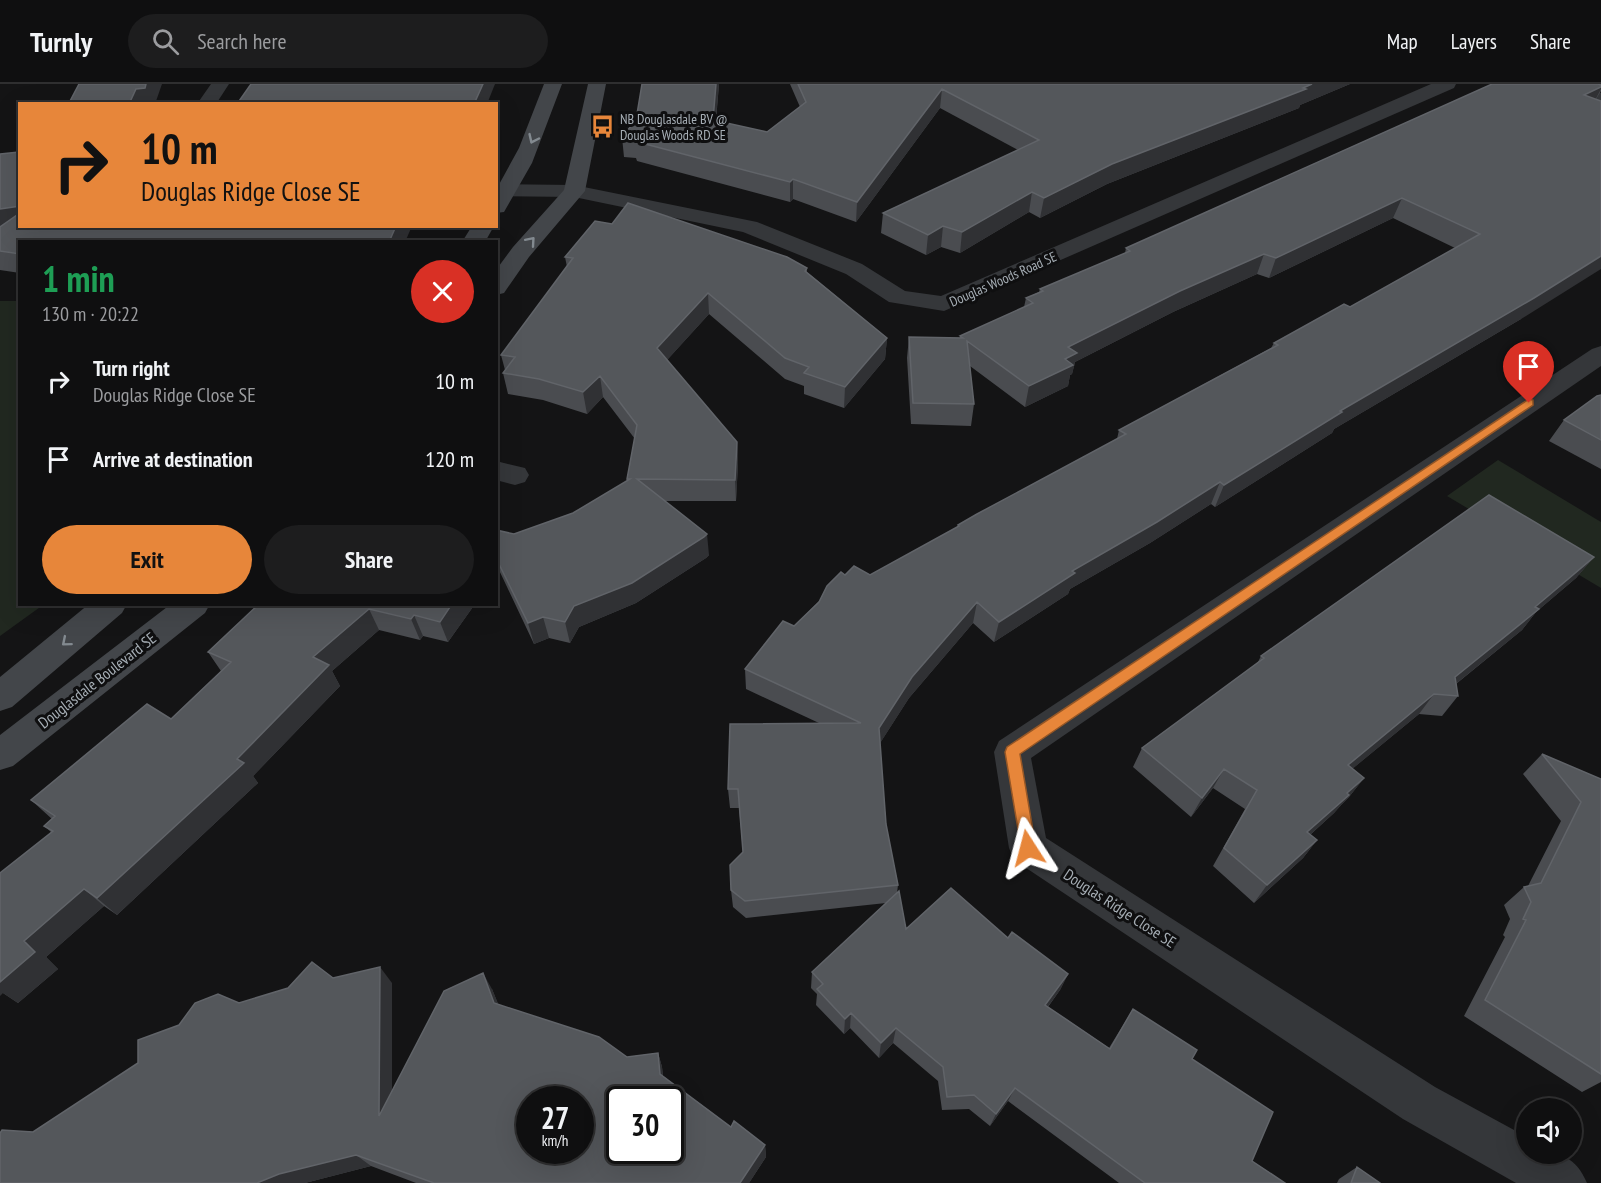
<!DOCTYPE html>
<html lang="en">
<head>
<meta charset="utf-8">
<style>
  body { margin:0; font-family:"PT Sans Narrow",sans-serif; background:#1d1d1e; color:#f1f3f6; height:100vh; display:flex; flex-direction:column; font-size:22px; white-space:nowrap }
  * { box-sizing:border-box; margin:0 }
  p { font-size:20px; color:#9b9c9f }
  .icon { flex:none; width:33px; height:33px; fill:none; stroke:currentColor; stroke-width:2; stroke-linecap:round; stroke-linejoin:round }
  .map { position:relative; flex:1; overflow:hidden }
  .sheet { position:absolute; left:18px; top:156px; width:480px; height:366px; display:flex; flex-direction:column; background:#0f0f10; border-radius:0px; box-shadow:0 6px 24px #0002,0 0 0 2px #2f2f30 }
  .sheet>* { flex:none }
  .banner { position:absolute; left:18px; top:18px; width:480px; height:126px; border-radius:0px; box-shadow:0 6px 24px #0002,0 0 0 2px #2f2f30; background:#e7863a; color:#111; overflow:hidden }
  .tools { position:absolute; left:1516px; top:1014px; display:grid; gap:12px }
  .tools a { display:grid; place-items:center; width:66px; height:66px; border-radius:50%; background:#0f0f10; box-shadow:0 6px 24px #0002,0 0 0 2px #2f2f30; font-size:30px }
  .speed { position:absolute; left:516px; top:1002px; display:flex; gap:12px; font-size:30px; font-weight:700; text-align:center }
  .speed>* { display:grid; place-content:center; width:78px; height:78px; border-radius:50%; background:#0f0f10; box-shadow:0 6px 24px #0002,0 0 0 2px #2f2f30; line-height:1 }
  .speed small { font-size:15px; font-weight:400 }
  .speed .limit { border:3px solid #111; border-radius:9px; background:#fff; color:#111 }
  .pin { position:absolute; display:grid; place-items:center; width:51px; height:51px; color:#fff; margin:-62px -26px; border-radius:50% 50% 50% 0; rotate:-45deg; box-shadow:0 0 6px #0007 }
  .pin .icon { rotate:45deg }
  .me { position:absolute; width:66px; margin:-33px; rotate:351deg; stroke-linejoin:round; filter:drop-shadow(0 0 4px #0008) }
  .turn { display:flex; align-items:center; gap:21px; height:126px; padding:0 24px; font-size:27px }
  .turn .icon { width:78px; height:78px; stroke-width:2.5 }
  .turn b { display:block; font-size:42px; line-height:51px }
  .round { display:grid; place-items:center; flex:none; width:63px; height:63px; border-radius:32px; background:#1d1d1e }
  .headline { display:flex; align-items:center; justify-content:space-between; height:102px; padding:0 24px }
  h1 { font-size:36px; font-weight:700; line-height:45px; color:#1e9e55 }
  .primary-button { display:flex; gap:12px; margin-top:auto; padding:12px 24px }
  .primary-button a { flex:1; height:69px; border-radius:36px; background:#e7863a; color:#111; font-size:24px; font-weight:700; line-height:69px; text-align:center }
  .primary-button a+a { background:#1d1d1e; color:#f1f3f6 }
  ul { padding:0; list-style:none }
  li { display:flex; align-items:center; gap:18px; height:78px; padding:0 24px }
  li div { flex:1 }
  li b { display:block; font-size:22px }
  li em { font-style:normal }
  header { display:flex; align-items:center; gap:36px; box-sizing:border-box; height:84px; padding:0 30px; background:#0f0f10; border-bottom:2px solid #2f2f30 }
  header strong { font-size:28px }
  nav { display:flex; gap:33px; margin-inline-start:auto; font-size:21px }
  .search { width:420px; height:54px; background:#1d1d1e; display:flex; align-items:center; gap:15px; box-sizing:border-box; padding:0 21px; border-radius:33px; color:#9b9c9f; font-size:22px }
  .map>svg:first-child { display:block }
</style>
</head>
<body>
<header>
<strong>Turnly</strong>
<div class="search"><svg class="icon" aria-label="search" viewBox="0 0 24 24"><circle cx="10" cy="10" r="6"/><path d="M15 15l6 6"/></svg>Search here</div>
<nav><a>Map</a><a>Layers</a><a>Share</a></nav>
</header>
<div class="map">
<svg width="1601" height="1099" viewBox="0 0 1601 1099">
  <rect width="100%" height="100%" fill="#141415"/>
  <path fill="#212820" d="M0,217h19l1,303 23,1 -43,31z
    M1498,376l103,62v66l-154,-92z"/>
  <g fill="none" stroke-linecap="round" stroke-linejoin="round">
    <path fill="#35373a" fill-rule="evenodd" d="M211,0h18l-13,20h-19z
      M1431,0h25l-2,4 -510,223 -55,-9 -43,-28 -103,-42 -169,-35 -78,-1v-12l78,1 183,37 105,42 43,27 36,5z
      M1549,0h27l25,9v12l-50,-17z
      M1601,262v20l-570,392 15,80 389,249 92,50v17c30,0 47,-2 60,29h-71l-113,-64 -389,-259 -5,-12 -15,-96 5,-11 593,-392z
      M496,377l29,7 4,7 -4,7 -10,3 -19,-5z"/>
    <path fill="#43464a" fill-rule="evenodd" d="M544,0h18l-30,79 -28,49 -8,1v-23l23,-42z
      M588,0h18l-21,107 -56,66 -25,36 -8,2v-25l17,-23 51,-57z
      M472,142h22l-9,16h-23z
      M89,520h38l-5,9 -110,94 -12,4v-34z
      M171,520h39l-5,9 -192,153 -13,4v-35z"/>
  </g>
  <path fill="#4a4c50" d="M642,0h77l-3,37 51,11 33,-25 -10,-23h560l-50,21 -1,3 -192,76 -67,34 -11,-6 -69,41 -19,-6 -15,8 -45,-22 2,-20 135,-63 -78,-42 -84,114 -63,-23 -3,3 -153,-41 -1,-3 -12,-1 -2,-20 14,-17z
    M1492,0h109v7l-5,8 -75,220 -187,110 -2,4 -117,74 -4,-3 -61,39 -80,46 -2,5 -74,48 -21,-19 -64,75 -29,45 6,81 12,61 -1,8 9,36 102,9 60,36 -8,16 -12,17 61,41 24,-39 59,50 60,102 33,22h-166l-111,-82 -18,25 -21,-17 -27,1 -4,-29 -45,-38 -14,15 -29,-30 -6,6 -28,-29 1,-11 -6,-6 1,-16 74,-69 -140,15 -13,-11 -2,-17 12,-37 -4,-45h-9l-2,-19 91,-66 -73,-34 -1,-20 49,-43 51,-51h25l87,-48 1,-2 159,-86 2,-9 152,-82 3,-5 76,-36 105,-59 -62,-30 -124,60 -12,-4 -84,38 -98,50 -3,12 -2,1 -2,11 -43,21 -55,-41 4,38 -3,22 -60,-2 -4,-66 2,-21 51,1v-2l64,-29 2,-9 13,-6 1,-3 85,-36 1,-5z
    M19,68l1,90v31l-20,-3v-116z
    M565,173l242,11v4l80,66 -2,21 -41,49 -40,-14v-8l-19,-7 -76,-65 -42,46 70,82 1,21 -2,38h-71l44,54 -3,3 -70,45 -57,24 -9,16 -21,-5 -15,6 -35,-74 -3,3v-43l18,4 59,-21 55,-33 7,-41 -32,-42 -16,17 -44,-14 -35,-6 -5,-21 2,-3 -4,-15 66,-88z
    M1601,311v74l-52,-28 15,-21z
    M1594,473l-18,21 -40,34 -14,18 -66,54 2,12 -16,20 -23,-2 -67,55 12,9 -15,19 -7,7 -8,9 -24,22 7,5 -14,18 -49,45 -41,-37 32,-57 -32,-21 -22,29 -58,-50 9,-19 115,-84 4,-8z
    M259,520h216l-27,38 -25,-6 -3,4 -41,-10 -47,41 8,15 -87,90 5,7 -141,132 -13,-9 -58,51 12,12 -40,34 -15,-10 48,-161 -7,-6 8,-7 -21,-19 140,-81 50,-48 -13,-19z
    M1542,670l59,25v303l-19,10 -118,-76 41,-79 -2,-2 7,-16 -6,-14 20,-18 4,-1 33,-65 -38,-47z
    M333,894l59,5v107l100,-101 6,15 129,53 31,-4 4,14 1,9 68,51 34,18 1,12 -17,26h-333l-45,-17 -66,17h-305l33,-51 206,-129z
    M1357,1083l23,16h-43l2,-4z"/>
  <path fill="#303134" d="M146,0h16l-7,20h-26l7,-15z
    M483,0h12l-8,20h-13z
    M716,0h3l-5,56 -1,-20z
    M1312,0h38l-50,21 -1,3 -192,76 -67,34 4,-20 68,-34z
    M1601,3v2l-8,15 -9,-9z
    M942,5l-2,19 -84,114 1,-20z
    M793,95v20l-3,3v-20z
    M1032,108l-3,20 -69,41 2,-21z
    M1402,114l-9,20 -124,60 7,-20z
    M20,122v20l-20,5v-22z
    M396,142h16l-7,16h-16z
    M943,142l-2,21 -15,8 2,-20z
    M1264,170l-7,20 -84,38 -98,50 -3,12 -2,1 -2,11 -43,21 4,-21 39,-39 112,-56z
    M1601,172v13l-80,50 -187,110 -2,4 -117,74 9,-22 116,-74z
    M708,209l1,21 -50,55 -2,-21z
    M887,254l-2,21 -41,49 1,-21z
    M600,292l3,21 -16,17 -4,-22z
    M737,358l1,21 -2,38 -1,-21z
    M1220,398l-9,22 -61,39 -80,46 -2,5 -74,48 5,-20 73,-51z
    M707,450l2,21 -3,3 -70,45 -57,24 -9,16 -5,-21 9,-16z
    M1594,473l-18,21 -40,34 -14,18 -80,65 13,-18 80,-70z
    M496,479l3,7 -3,3z
    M977,518l-4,21 -64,75 -32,50 2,-20 33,-51z
    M452,520h23l-27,38 -8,-20z
    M369,525l10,21 -47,41 8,15 -87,90 5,7 -141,132 -20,-17 140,-139 76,-102z
    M414,531l9,21 -3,4 -9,-21z
    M543,533l6,21 -15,6 -6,-21z
    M1434,610l-15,20 -85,70 14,-19z
    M1224,685l-11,19 -22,29 11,-19z
    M1364,694l-15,19 -7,7 -8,9 -41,37 14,-18 40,-39z
    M1317,756l-14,18 -49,45 13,-18z
    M84,805l20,17 -58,51 12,12 -40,34 -15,-10 -3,3v-14l24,-41z
    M380,883l12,16v146l-13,-13z
    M483,889l9,16 12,29 -10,-15z
    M1068,890l-8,16 -22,30 7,-15z
    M851,929l-1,15 -6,6 1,-15z
    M896,944l-3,15 -14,15 2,-15z
    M658,969l4,14 2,21 -4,-14z
    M1015,1004l-7,13 -18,25 6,-12z
    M765,1061l1,12 -17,26h-9z
    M356,1071l15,11 -66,17h-48l22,-9z"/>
  <path fill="#54575b" stroke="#616469" stroke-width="1.5" fill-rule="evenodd" d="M79,0h67l-1,4 -9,1 -7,15h-73l1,-2 13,-1z
    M251,0h232l-9,20h-237z
    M642,0h74l-3,36 54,12 39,-30 -8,-18h514l-9,4 3,1 -194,75 -68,34 -12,-6 -70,40 -19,-6 -15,9 -45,-22 156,-73 -97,-51 -85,113 -64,-23 -3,3 -156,-41 2,-2 -14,-2 14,-17z
    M1492,0h106l3,1v2l-17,8 17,6v155l-67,42 -194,113 2,1 -118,73 -4,-3 -63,40 -85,49 3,2 -76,49 -22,-20 -65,75 -33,51 7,96 12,61 -153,16 -14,-11 -1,-25 13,-13 -5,-63h-10l2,-65 131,-1 -116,-54 38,-48 11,5 25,-24 8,-16 14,-14 4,3 9,-9 16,9 89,-49 -1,-1 19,-11 149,-80 -7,-4 159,-85 -4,-2 70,-39 6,3 130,-73 -78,-36 -126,60 -12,-4 -84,37 -112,56 9,6 -12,6 8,6 -44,21 -62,-45 7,63 -61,-1 -4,-66 54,1 -3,-2 73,-33 -7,-5 17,-7 -3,-2 90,-38 -4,-3 29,-13z
    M20,67v55l-20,3v-55l19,-2z
    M628,119l159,54 20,11 -2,3 82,67 -42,49 -41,-14 5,-6 -24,-9 -77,-65 -51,55 80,94 -2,38 -98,-1 70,55 -3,3 -72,46 -58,23 -9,16 -22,-5 -15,6 -32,-65v-28l18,4 59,-21 57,-34h-3l10,-54 -37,-49 -17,16 -44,-13 -36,-6 12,-16 -14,-2 72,-97 -8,-1 30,-36 17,3z
    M20,129v13h376l-7,16h-369v12l-20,-3v-24z
    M1601,311v45l-37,-20 33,-24z
    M1489,411l105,62 -59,50 4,2 -84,68 3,19 -24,-2 -86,71 16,13 -17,15 2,2 -42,37 10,8 -50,45 -43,-37 33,-58 -33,-21 -22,29 -60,-50 122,-90 -3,-2z
    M259,520h193l-12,18 -26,-7 -3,4 -42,-10 -56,48 16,8 -92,94 7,4 -147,135 -13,-9 -60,52 11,11 -35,30v-109l53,-42 -9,-5 11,-10 -24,-16 116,-96 24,15 60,-57 -23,-10z
    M1542,670l59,25v295l-116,-74 41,-80 -3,-1 8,-17 -7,-15 17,-4 40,-81z
    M951,804l57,50 4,-6 56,42 -23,31 65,44 23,-40 64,41 -5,9 81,53 -21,49 33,22h-140l-130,-95 -19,26 -22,-19 -27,2 -4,-30 -47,-39 -15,15 -30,-30 -6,6 -28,-30 6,-5 -11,-12 87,-81 7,38z
    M312,878l21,16 47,-11 -1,149 65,-125 39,-18 11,30 105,34 28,20 31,-4 2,21 71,53 3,-6 31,24 -25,38h-306l-78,-28 -77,19 -22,9h-257v-50l2,-3 31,2 105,-69v-23l41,-15 16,-22 23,-9 21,9 49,-15zM530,1016h50v50h-50zM620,1016h50v50h-50z
    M1357,1083l23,16h-29z"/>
  <defs><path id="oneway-chevron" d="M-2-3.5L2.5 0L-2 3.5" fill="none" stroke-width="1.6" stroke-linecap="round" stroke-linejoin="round" transform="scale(1.5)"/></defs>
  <g stroke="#838a90">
    <use href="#oneway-chevron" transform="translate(533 55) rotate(115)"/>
    <use href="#oneway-chevron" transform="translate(531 157) rotate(-49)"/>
    <use href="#oneway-chevron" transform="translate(66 558) rotate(140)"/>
  </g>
  <path fill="#e7863a" stroke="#965726" stroke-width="1.5" d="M1529,315l4,1v5l-513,349 16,94 -3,5 -5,2 -6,-2 -17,-101 2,-5z"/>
  <defs>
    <symbol id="bus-bare" viewBox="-9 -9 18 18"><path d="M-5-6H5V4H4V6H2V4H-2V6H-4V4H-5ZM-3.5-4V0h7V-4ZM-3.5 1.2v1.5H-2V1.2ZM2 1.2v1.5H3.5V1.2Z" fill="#e7863a" stroke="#0f0f10" stroke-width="2.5" paint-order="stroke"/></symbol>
  </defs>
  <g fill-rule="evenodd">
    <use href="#bus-bare" x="586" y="26" width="33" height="33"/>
  </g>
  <g text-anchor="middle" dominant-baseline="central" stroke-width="6" stroke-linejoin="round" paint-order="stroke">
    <g font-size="14" fill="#a6aeb5" stroke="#0f0f10" text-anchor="start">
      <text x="620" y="35">NB Douglasdale BV @<tspan x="620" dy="16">Douglas Woods RD SE</tspan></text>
    </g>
    <g font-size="14" fill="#a6aeb5" stroke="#0f0f10">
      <text transform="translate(1003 195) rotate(-24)">Douglas Woods Road SE</text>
    </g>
    <g font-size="16" fill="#a6aeb5" stroke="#0f0f10">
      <text transform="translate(97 596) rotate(-38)">Douglasdale Boulevard SE</text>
      <text transform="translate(1120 824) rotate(33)">Douglas Ridge Close SE</text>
    </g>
  </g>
</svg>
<div class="tools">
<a><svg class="icon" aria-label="sound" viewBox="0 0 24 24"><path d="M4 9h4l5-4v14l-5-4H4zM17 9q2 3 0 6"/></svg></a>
</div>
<div class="speed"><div>27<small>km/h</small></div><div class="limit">30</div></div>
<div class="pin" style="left:1529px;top:319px;background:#d93025"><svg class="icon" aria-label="arrive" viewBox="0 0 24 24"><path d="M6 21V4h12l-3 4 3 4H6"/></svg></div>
<svg class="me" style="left:1028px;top:764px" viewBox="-20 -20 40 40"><path d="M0-17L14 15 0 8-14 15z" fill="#e7863a" stroke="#fff" stroke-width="4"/></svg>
<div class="banner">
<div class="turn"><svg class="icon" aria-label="right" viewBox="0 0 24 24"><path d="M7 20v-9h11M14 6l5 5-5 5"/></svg><div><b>10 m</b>Douglas Ridge Close SE</div></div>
</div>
<section class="sheet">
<div class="headline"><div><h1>1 min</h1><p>130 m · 20:22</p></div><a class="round" style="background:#d93025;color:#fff"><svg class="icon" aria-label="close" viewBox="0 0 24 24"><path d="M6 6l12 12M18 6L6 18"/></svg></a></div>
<ul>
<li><svg class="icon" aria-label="right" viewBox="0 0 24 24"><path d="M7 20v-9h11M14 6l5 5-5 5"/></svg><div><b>Turn right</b><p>Douglas Ridge Close SE</p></div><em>10 m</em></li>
<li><svg class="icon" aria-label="arrive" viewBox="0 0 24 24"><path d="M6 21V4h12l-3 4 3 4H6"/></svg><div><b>Arrive at destination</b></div><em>120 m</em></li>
</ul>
<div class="primary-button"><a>Exit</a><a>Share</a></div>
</section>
</div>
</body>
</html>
